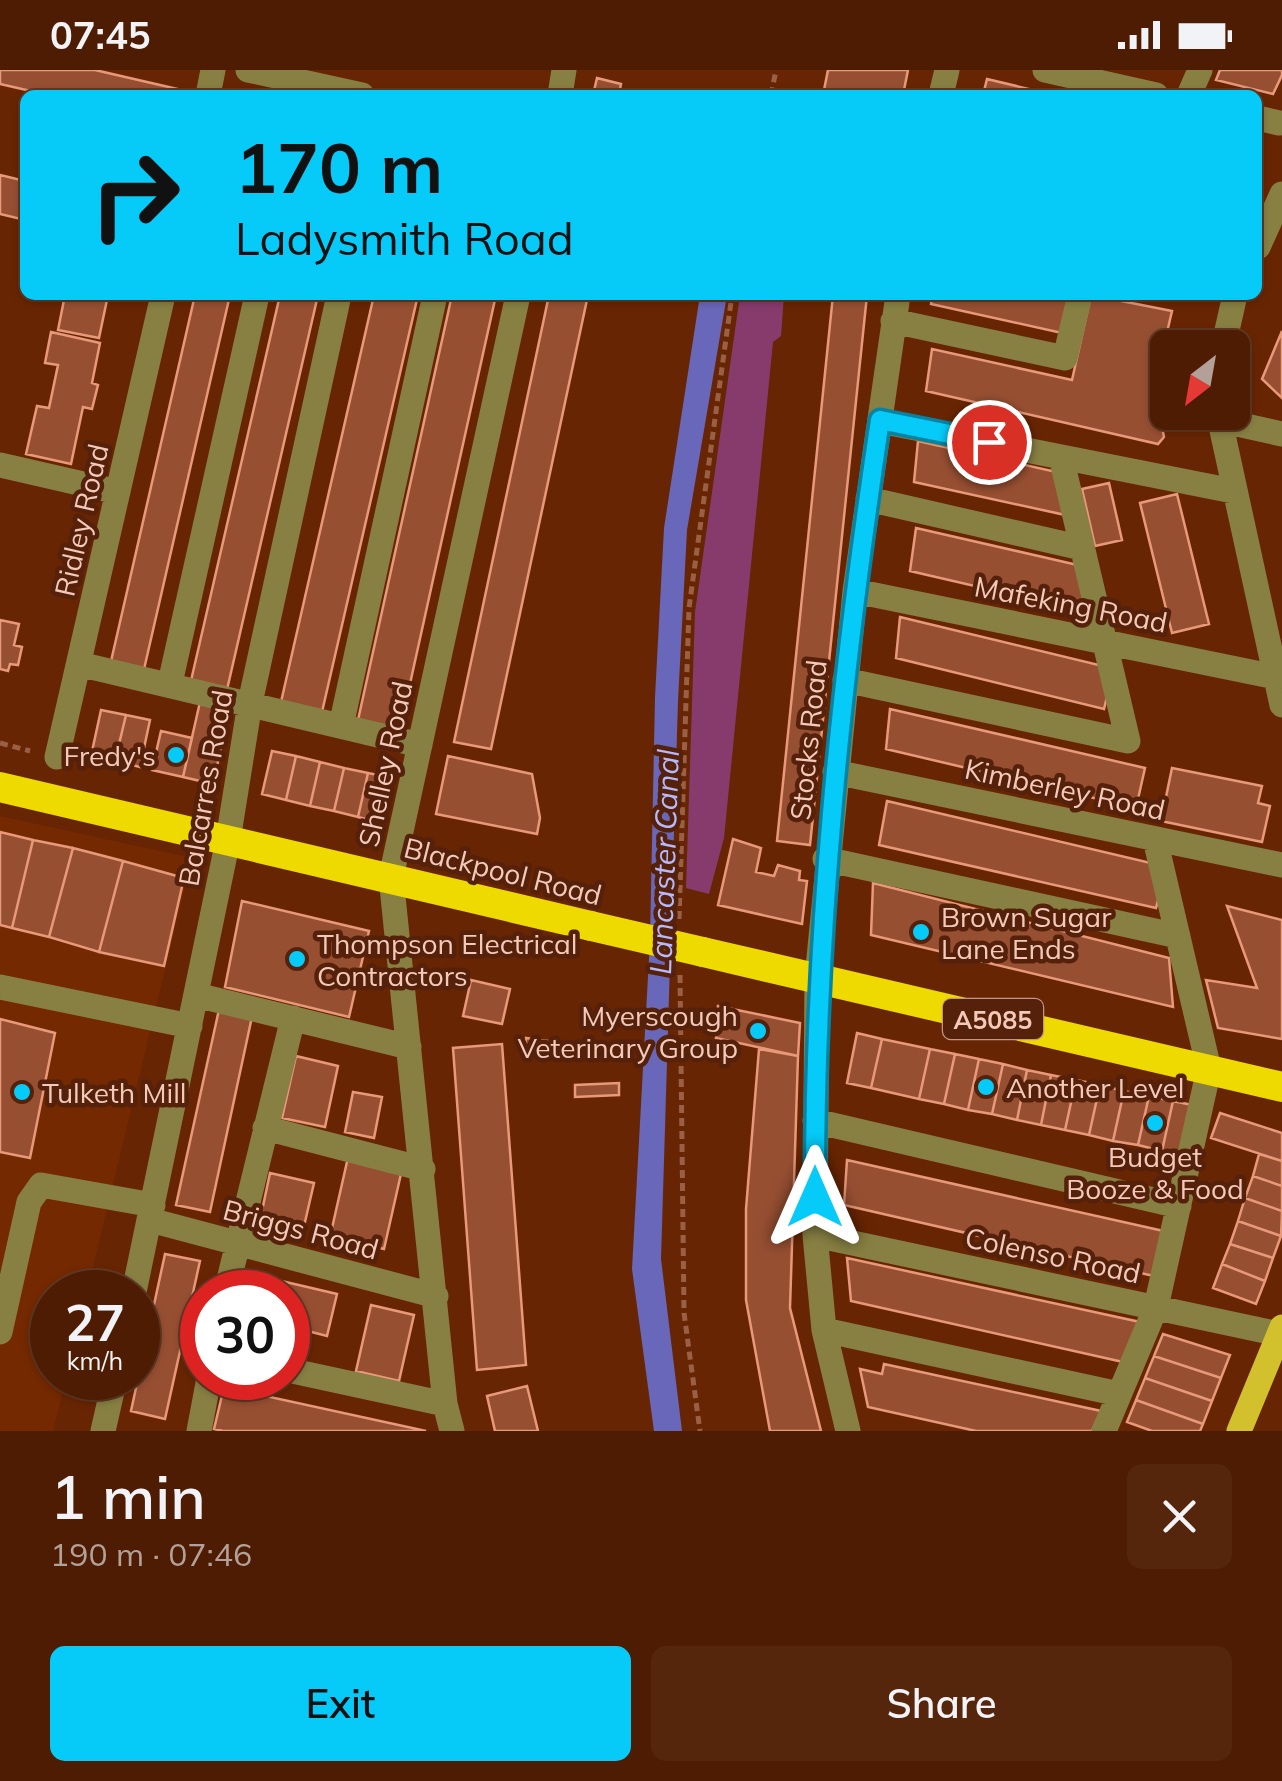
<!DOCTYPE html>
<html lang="en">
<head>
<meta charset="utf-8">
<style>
  body { margin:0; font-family:Mulish,sans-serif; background:#55250c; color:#f1f3f6; height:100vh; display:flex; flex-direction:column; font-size:38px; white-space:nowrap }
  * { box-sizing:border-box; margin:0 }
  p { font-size:32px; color:#b3a199 }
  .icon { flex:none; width:55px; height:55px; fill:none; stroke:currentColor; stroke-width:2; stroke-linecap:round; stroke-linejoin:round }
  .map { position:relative; height:1361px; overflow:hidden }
  .panel { display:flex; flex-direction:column; background:#4e1c02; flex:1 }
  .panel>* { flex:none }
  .banner { position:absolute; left:20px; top:20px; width:1242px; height:210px; border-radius:15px; box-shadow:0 2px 8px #0004,0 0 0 2px #653a24; background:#06cbf9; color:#111; overflow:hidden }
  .needle { width:65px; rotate:211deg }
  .tools { position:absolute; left:1150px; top:260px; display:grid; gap:20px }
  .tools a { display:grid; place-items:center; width:100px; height:100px; border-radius:15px; background:#4e1c02; box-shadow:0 2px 8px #0004,0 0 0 2px #653a24; font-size:50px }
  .speed { position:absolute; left:30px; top:1200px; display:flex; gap:20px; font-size:50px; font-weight:700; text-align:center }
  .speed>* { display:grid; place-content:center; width:130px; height:130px; border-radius:50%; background:#4e1c02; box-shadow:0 2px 8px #0004,0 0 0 2px #653a24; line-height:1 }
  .speed small { font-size:25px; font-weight:400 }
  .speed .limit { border:15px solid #d22; background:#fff; color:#111 }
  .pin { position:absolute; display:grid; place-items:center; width:85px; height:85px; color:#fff; margin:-42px; border:5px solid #fff; border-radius:50%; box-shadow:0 2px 10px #0007 }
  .me { position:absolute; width:110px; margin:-55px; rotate:0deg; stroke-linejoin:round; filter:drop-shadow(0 0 8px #0008) }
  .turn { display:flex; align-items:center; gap:35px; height:210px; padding:0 50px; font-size:45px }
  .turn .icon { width:130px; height:130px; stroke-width:2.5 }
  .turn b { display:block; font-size:70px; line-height:85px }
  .round { display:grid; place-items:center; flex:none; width:105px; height:105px; border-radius:15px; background:#55250c }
  .headline { display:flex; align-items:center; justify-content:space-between; height:170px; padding:0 50px }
  h1 { font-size:60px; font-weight:600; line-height:75px }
  .primary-button { display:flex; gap:20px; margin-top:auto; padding:20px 50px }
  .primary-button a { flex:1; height:115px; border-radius:15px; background:#06cbf9; color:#111; font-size:40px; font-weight:600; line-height:115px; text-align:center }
  .primary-button a+a { background:#55250c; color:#f1f3f6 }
  .status { display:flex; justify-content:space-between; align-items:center; height:70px; padding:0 50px; background:#4e1c02; direction:ltr }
  .status svg { height:28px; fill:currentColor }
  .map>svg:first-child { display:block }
</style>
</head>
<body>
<div class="status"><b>07:45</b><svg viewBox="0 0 49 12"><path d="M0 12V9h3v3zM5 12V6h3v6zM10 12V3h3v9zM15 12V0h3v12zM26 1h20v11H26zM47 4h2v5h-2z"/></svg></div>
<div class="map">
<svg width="1282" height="1361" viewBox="0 0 1282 1361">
  <rect width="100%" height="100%" fill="#682503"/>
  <path fill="#742901" d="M0,746l192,42 -105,434h-35v86h14l-13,53h-53z"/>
  <path fill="#873b6d" d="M740,225h44l-3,41 -8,6 -49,496 -15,56 -23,-6 9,-276z"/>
  <path fill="#6967b9" d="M700,225h27l-40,235 -9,171 -17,558 21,172h-28l-22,-162 18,-329 5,-243 9,-169z"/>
  <path fill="#974f32" stroke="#e8997a" stroke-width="2.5" d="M0,0h95l91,21 -1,4h-137l-48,-11z
    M828,0h80l-5,25h-80z
    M1220,0h62v5l-9,19 -57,-14z
    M597,8l24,6 -2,11h-26z
    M987,9l67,16h-71z
    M0,105l25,6v39l-25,-6z
    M65,225h43l-9,43 -41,-8z
    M195,225h35l-88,383 -33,-8z
    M280,225h38l-92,399 -36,-9z
    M374,225h44l-96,417 -41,-10z
    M452,225h44l-96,434 -42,-9z
    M549,225h39l-97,454 -37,-7z
    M833,225h34l-57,550 -33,-4z
    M932,225h135l4,1 -9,37 -131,-29z
    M1091,225l81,16 -18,77 10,49 -6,7 -232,-53 6,-42 140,31z
    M1282,261v67l-20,-19z
    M51,262l49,11 -8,40 6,2 -6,24 -9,-2 -12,57 -45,-10 11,-48 12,2 9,-43 -13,-2z
    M918,371l143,32 9,43 -156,-34z
    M1109,413l13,57 -27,6 -13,-57z
    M1177,424l32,130 -37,9 -32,-130z
    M916,458l166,38 9,47 -181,-42z
    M900,547l207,50 4,13 -7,29 -208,-51z
    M0,550l19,4 -5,21 8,2 -4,18 -8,-1 -2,7 -8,-2z
    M200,632l30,6 -17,76 -30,-7z
    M890,639l255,59 -9,40 -250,-59z
    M101,640l25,5 -11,46 -24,-5z
    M126,645l24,5 -10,47 -25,-6z
    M161,661l31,7 -9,39 -31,-7z
    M272,681l24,5 -10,44 -24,-6z
    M296,686l24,6 -10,44 -24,-6z
    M448,686l84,18 8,44 -3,16 -101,-20z
    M320,692l24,6 -10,43 -24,-5z
    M344,698l24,5 -10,44 -24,-6z
    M1172,698l90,18 -4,17 12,3 -8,36 -101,-21z
    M368,703l24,5 -11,45 -23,-6z
    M887,731l268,63 6,25 -5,19 -277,-63z
    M0,762l33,8 -21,88 -12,-3z
    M733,769l28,9 -5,24 18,4 4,-11 22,6 -1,9 8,1 -5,43 -84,-19z
    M33,770l40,8 -24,89 -37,-9z
    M73,778l50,13 -24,91 -50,-15z
    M123,791l61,17 -20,88 -65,-14z
    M873,813l296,75 4,49 -302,-72z
    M242,831l127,30 -20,86 -124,-30z
    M1227,836l55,14v119l-64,-11 -12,-48 51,8z
    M471,910l39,9 -8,35 -39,-8z
    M220,935l33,7 -43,200 -34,-7z
    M718,936l82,17 -2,33 -82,-18z
    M0,949l55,14 -25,125 -30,-6z
    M857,963l25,6 -11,49 -24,-5z
    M526,968l30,4 -2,14 -30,-3z
    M882,969l48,10 -11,50 -48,-11z
    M502,974l24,321 -49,5 -24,-322z
    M759,979l39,7 -8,252 31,123h-51l-24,-131v-91z
    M930,979l25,5 -11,50 -25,-5z
    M955,984l24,5 -11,51 -24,-6z
    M296,986l42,10 -13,61 -43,-9z
    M979,989l24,5 -11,50 -24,-4z
    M1003,994l24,6 -10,50 -25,-6z
    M1027,1000l24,5 -10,50 -24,-5z
    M1051,1005l25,5 -11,50 -24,-5z
    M1076,1010l24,5 -11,50 -24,-5z
    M619,1013v12l-44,2v-12z
    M1100,1015l24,6 -11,50 -24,-6z
    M1124,1021l25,5 -11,49 -25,-4z
    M353,1022l29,5 -8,41 -29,-6z
    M1149,1026l24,5 -11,50 -24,-6z
    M1173,1031l24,5 -11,50 -24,-5z
    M1220,1043l62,20v28l-71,-23z
    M349,1083l54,12 -19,84 -54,-12z
    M1259,1084l23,7v25l-29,-10z
    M847,1090l321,72 -10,45 -314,-72z
    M270,1103l44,10 -12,52 -43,-10z
    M1253,1106l29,10v25l-37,-13z
    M1245,1128l37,13 -1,25 -43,-15z
    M1238,1151l43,15 -8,22 -43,-14z
    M1230,1174l43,14 -8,23 -43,-17z
    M165,1184l35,7 -35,158 -34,-8z
    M847,1188l293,64 -17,40 -272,-61z
    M1222,1194l43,17 -9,23 -43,-16z
    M248,1203l89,21 -10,42 -39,-10v-34h-44z
    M371,1235l43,10 -15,66 -43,-10z
    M1163,1264l67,21 -9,23 -67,-22z
    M1154,1286l67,22 -9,23 -67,-23z
    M884,1294l217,47 -9,20h-116l-108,-24 -8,-38 22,5z
    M1145,1308l67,23 -9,23 -67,-24z
    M527,1316l11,45h-43l-8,-35z
    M224,1317l202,44h-203l-9,-2z
    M1136,1330l67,24 -3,7h-48l-25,-9z"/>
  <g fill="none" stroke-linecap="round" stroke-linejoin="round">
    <path stroke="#9a6045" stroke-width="5" stroke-dasharray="8 5" stroke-linecap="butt" d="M771,25l5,-25
      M0,673l30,8
      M679,849l10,-311 43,-313
      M680,905l4,338 16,118"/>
    <path stroke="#888043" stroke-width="25" d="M248,0l114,25
      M1045,0l111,25
      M208,25l5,-25
      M560,25l4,-25
      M941,25l6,-25
      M1189,25l11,-25
      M1258,48l21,5
      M1258,177l24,-53
      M893,251l172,37 15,-63
      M1223,278l12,-53
      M1218,342l64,293
      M1219,350l63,14
      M880,351l353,70
      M0,395l118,27
      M868,429l214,49
      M855,521l421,86
      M79,594l341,81
      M845,610l283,61 -67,-284
      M170,613l87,-388
      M341,656l94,-431
      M57,687l106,-462
      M835,702l447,93
      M825,789l353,77
      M0,917l190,39
      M196,925l213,52
      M815,1051l364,85
      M265,1058l158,41
      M150,1150l286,76
      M815,1165l464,99
      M134,1222l94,-452 22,-137 89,-408
      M226,1222l67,-274
      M824,1260l295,64
      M0,1262l29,-130 12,-17 112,20
      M288,1300l157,34
      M103,1361l12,-53
      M199,1361l10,-53
      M452,1361l-7,-27 -54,-527 127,-582
      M848,1361l-24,-101 -9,-95 2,-257 38,-387 43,-296
      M1104,1361l52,-124 53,-238 -54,-230"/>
    <path stroke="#d2c12c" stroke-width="25" d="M1239,1361l43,-104"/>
    <path stroke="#efda00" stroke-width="30" d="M0,717l591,139
      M703,882l579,135"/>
    <path stroke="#efda00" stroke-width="30" d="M591,856l112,26"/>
  </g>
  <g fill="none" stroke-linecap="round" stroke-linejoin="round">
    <defs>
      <path id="route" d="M815,1127c-1,-262 26,-518 65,-777l109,22"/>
    </defs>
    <use href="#route" stroke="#0484a2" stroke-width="25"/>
    <use href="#route" stroke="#06cbf9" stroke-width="18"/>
  </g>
  <g fill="#06cbf9" stroke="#55210a" stroke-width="4">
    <circle cx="176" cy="685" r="10"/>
    <circle cx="921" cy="862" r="10"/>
    <circle cx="297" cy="889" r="10"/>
    <circle cx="758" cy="961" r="10"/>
    <circle cx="986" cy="1017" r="10"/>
    <circle cx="22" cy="1022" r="10"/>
    <circle cx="1155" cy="1053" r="10"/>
  </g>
  <g text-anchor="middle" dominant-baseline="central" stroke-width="9" stroke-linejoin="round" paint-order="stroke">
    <rect fill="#55210a" stroke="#c49785" stroke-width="2.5" x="943" y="929" width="100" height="40" rx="8"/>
    <g font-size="25" font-weight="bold" fill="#f3caba">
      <text x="993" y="949">A5085</text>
    </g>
    <g font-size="28" fill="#f3caba" stroke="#55210a">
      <text transform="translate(81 450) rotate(-77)">Ridley Road</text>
      <text transform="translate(1071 534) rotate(11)">Mafeking Road</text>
      <text transform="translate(808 670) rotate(-84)">Stocks Road</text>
      <text transform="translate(385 694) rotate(-78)">Shelley Road</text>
      <text transform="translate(205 718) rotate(-80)">Balcarres Road</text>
      <text transform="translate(1065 719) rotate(12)">Kimberley Road</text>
      <text transform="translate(503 801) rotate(14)">Blackpool Road</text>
      <text transform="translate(301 1159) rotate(15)">Briggs Road</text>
      <text transform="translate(1053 1185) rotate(12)">Colenso Road</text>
    </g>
    <g font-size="28" fill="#f3caba" stroke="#55210a" text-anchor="start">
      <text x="156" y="685" text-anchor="end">Fredy's</text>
      <text x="941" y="846">Brown Sugar<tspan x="941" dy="32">Lane Ends</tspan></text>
      <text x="317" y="873">Thompson Electrical<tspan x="317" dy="32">Contractors</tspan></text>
      <text x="738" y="945" text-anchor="end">Myerscough<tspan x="738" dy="32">Veterinary Group</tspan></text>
      <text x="1006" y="1017">Another Level</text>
      <text x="42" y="1022">Tulketh Mill</text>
      <text x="1155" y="1086" text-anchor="middle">Budget<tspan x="1155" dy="32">Booze &amp; Food</tspan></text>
    </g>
    <g font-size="30" font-style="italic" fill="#b6b9fb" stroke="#55210a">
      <text transform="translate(664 792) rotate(-88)">Lancaster Canal</text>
    </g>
  </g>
</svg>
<div class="tools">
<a><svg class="needle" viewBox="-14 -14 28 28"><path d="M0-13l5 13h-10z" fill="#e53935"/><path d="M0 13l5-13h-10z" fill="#b3a199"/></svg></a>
</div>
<div class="speed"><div>27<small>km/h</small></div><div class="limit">30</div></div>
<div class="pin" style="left:989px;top:372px;background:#d93025"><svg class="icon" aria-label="arrive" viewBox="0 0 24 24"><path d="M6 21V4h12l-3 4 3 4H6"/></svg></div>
<svg class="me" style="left:815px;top:1127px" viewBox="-20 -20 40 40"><path d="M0-17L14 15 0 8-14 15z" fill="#06cbf9" stroke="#fff" stroke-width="4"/></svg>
<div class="banner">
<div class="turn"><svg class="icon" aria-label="right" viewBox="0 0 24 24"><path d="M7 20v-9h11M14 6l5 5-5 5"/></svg><div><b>170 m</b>Ladysmith Road</div></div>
</div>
</div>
<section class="panel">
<div class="headline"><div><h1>1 min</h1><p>190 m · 07:46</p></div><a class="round"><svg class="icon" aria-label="close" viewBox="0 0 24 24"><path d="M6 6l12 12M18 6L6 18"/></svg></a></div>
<div class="primary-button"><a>Exit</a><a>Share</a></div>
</section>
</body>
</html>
